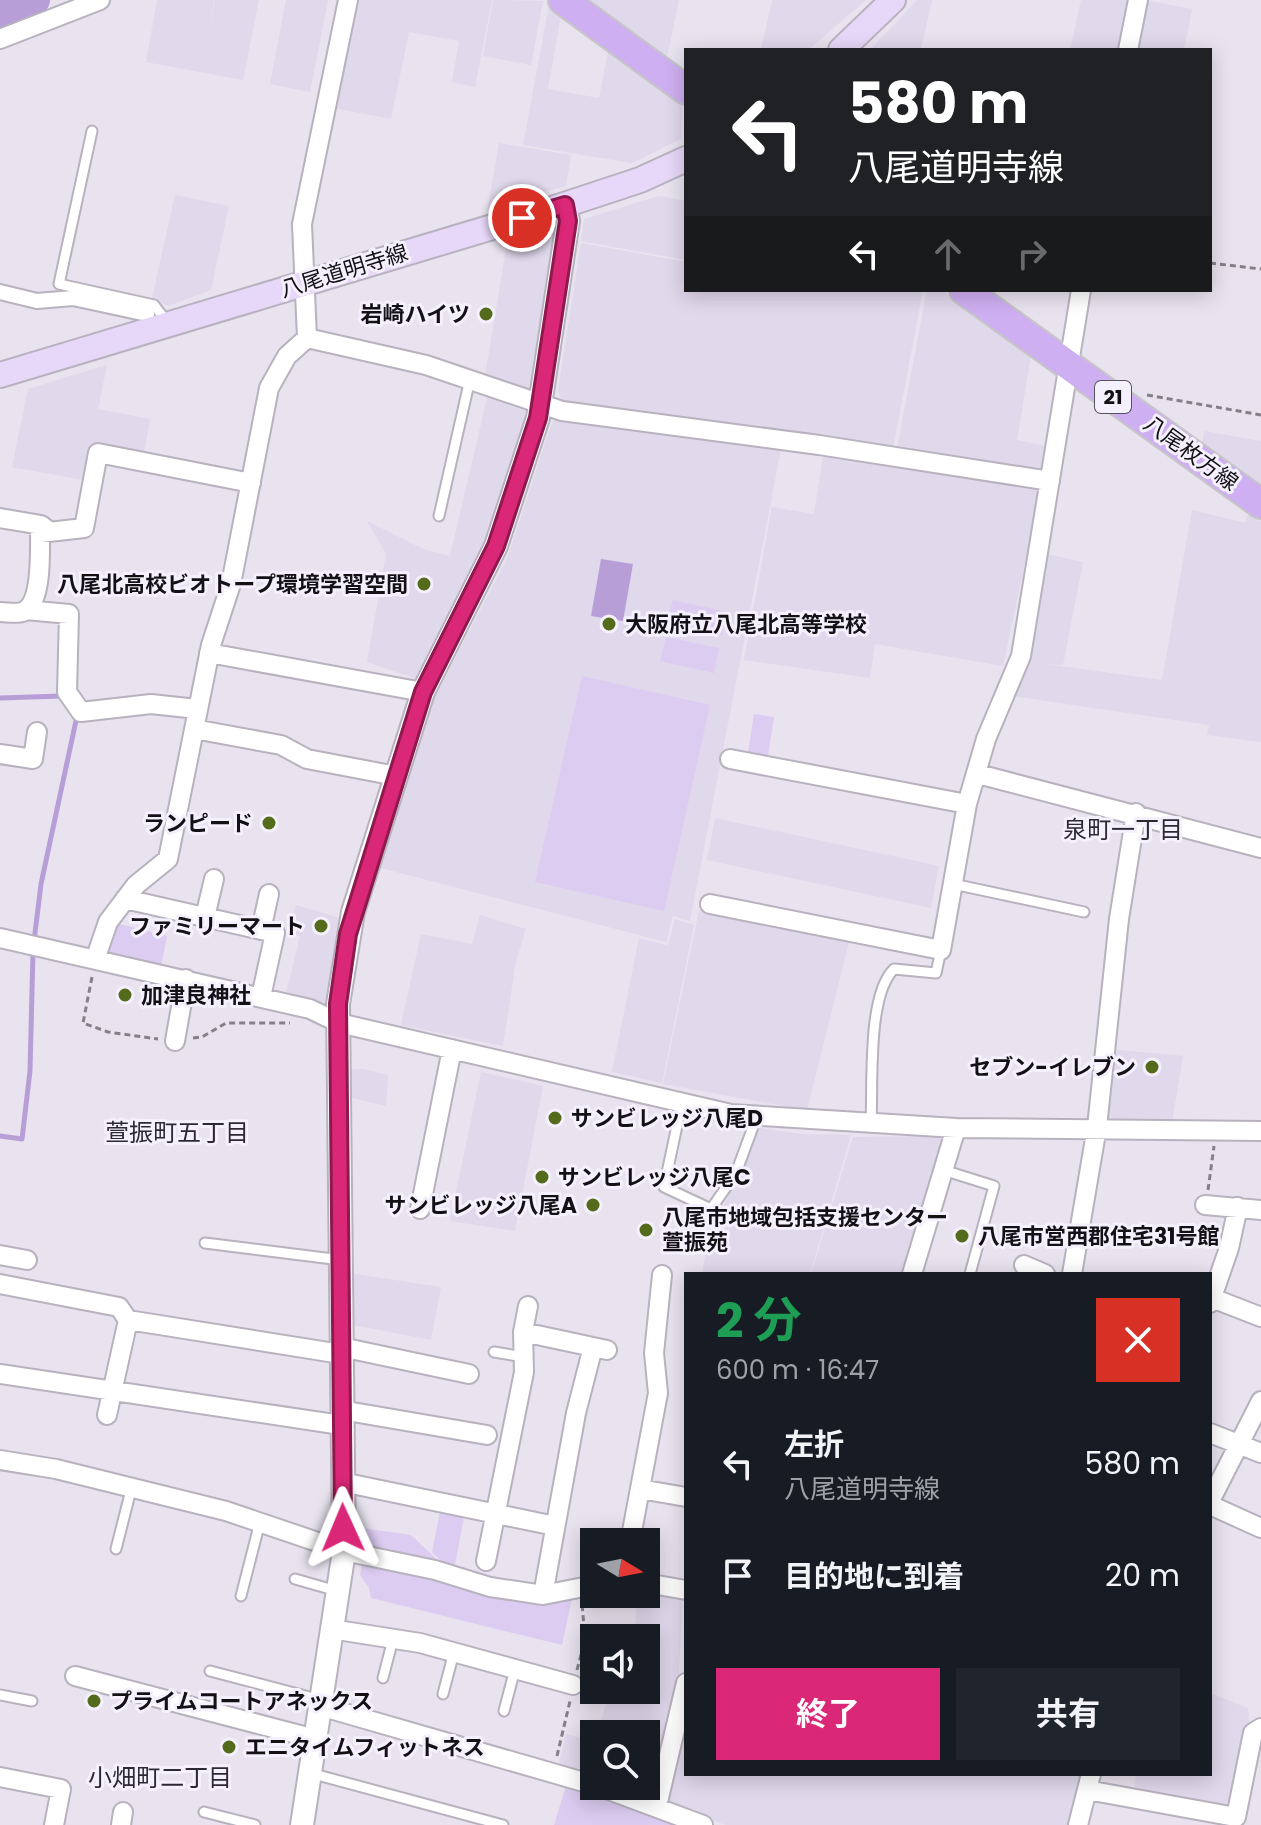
<!DOCTYPE html>
<html lang="ja">
<head>
<meta charset="utf-8">
<style>
  body { margin:0; font-family:Poppins,"Noto Sans JP",sans-serif; background:#20242c; color:#f1f3f6; height:100vh; display:flex; flex-direction:column; font-size:30px; white-space:nowrap }
  * { box-sizing:border-box; margin:0 }
  p { font-size:26px; color:#9ea1a6 }
  .icon { flex:none; width:44px; height:44px; fill:none; stroke:currentColor; stroke-width:2; stroke-linecap:round; stroke-linejoin:round }
  .map { position:relative; flex:1; overflow:hidden }
  .details { position:absolute; left:684px; top:1272px; width:528px; height:504px; display:flex; flex-direction:column; background:#171b24; border-radius:0px; box-shadow:0 4px 20px #0003 }
  .details>* { flex:none }
  .guide { position:absolute; left:684px; top:48px; width:528px; height:244px; border-radius:0px; box-shadow:0 4px 20px #0003; background:#202124; color:#fff; overflow:hidden }
  .needle { width:52px; rotate:100deg }
  .tools { position:absolute; left:580px; top:1528px; display:grid; gap:16px }
  .tools a { display:grid; place-items:center; width:80px; height:80px; border-radius:0px; background:#171b24; box-shadow:0 4px 20px #0003; font-size:40px }
  .pin { position:absolute; display:grid; place-items:center; width:68px; height:68px; color:#fff; margin:-34px; border:4px solid #fff; border-radius:50%; box-shadow:0 2px 8px #0007 }
  .me { position:absolute; width:88px; margin:-44px; rotate:359deg; stroke-linejoin:round; filter:drop-shadow(0 0 6px #0008) }
  .turn { display:flex; align-items:center; gap:28px; height:168px; padding:0 32px; font-size:36px }
  .turn .icon { width:104px; height:104px; stroke-width:2.5 }
  .turn b { display:block; font-size:56px; line-height:68px }
  .lanes { display:flex; align-items:center; height:76px; padding:0 32px; background:#0003; justify-content:center; gap:40px; direction:ltr }
  .lanes .off { opacity:.35 }
  .round { display:grid; place-items:center; flex:none; width:84px; height:84px; border-radius:0px; background:#20242c }
  .headline { display:flex; align-items:center; justify-content:space-between; height:136px; padding:0 32px }
  h1 { font-size:48px; font-weight:700; line-height:60px; color:#1e9e55 }
  .action { display:flex; gap:16px; margin-top:auto; padding:16px 32px }
  .action a { flex:1; height:92px; border-radius:0px; background:#db2777; color:#fff; font-size:32px; font-weight:700; line-height:92px; text-align:center }
  .action a+a { background:#20242c; color:#f1f3f6 }
  ul { padding:0; list-style:none }
  li { display:flex; align-items:center; gap:24px; height:112px; padding:0 32px }
  li div { flex:1 }
  li b { display:block; font-size:30px }
  li em { font-style:normal }
  .map>svg:first-child { display:block }
</style>
</head>
<body>
<div class="map">
<svg width="1261" height="1825" viewBox="0 0 1261 1825">
  <rect width="100%" height="100%" fill="#e8e3ef"/>
  <path fill="#e0d8eb" d="M157,0h57l-5,29 6,-29h44l-16,80 -97,-18z
    M286,0h42l-18,92 -40,-8z
    M354,0h138l-17,87 -23,-5 7,-41 -50,-9 -18,87 -57,-11z
    M493,0l50,1 -12,64 -48,-9z
    M587,0h92l-12,57z
    M772,0h94l-58,50h-47z
    M917,0h15l-11,50h-51z
    M1081,0h51l-10,50h-52z
    M1145,0l47,9 -8,41h-49z
    M549,5l12,10 -13,74 51,9 10,-51 74,54 -2,38 -49,24 -109,-18z
    M499,143l72,12 -5,31 -78,21z
    M175,195l54,11 -18,84 -43,16 -16,-8z
    M659,196l27,5v59l-105,-19 3,-22z
    M559,228l-23,158 -10,6 -42,-10 23,-139z
    M581,243l105,19v28h237l-31,163 -329,-49 -5,-14z
    M927,290h15l89,65 -14,85 32,7 -5,30 -148,-23z
    M107,365l-9,44 52,10 -7,39 -49,-7 -5,30 -77,-14 16,-78z
    M488,394l46,11 -52,157 -65,117 -50,-17 19,-108 -19,-33 56,28 27,7z
    M561,416l221,28 -92,477 -17,-5 -7,26 -289,-75 43,-141 87,-167 45,-137z
    M1204,431l57,10v47l-59,-43z
    M824,450l217,37 -38,179 -128,-22 -5,34 -126,-18 28,-153 42,7z
    M1192,510l53,13 4,-12 12,10v221l-54,-7 2,-10 -196,-29 33,-142 37,8 -20,103 -18,-1 117,16z
    M715,818l224,48 -8,42 -224,-48z
    M296,905l47,14 -13,82 -5,4 -40,-8 15,-61 -12,-3z
    M699,910l150,32 -42,168 -144,-26z
    M480,915l46,14 -10,32 -13,85 -102,-21 20,-91 51,10z
    M675,919l19,6 -32,158 -50,-11 27,-134 29,8z
    M1110,1049l73,7 -11,66 -64,-1 -5,-5z
    M363,1069l25,6 -2,31 -38,-9 1,-27z
    M481,1072l62,14 -28,145 -65,-10z
    M760,1128l41,6 50,1 -41,139h-108l6,-35z
    M946,1136l-42,138h-93l42,-137z
    M349,1273l92,14 -10,53 -83,-16z
    M646,1590l37,5 -5,97 -26,103 -30,-9h24v-52h-49l13,-44h36v-52h-11l2,-44h9z
    M1210,1693l38,15 2,19 -19,84 -97,-18 2,-19h74z
    M686,1700v74l398,2 -12,49h-346l-62,-23z
    M566,1734l28,7v37l-36,-11z"/>
  <path fill="#dcccf1" d="M673,600l54,12 -5,23 -55,-12z
    M666,637l53,11 -5,25 -54,-12z
    M582,676l128,29 -46,206 -129,-29z
    M754,714l20,3 -6,39 -20,-3z
    M116,923l51,13 -6,31 -59,-12z
    M440,1512l24,5 -10,53 -5,-1 -17,-17z
    M355,1527l56,8 37,35 124,28 -10,47 -191,-47 -2,-10 -9,-13 3,-16 -9,-8z
    M566,1786l76,21 42,18h-130z"/>
  <path fill="#b79ed7" d="M601,559l32,5 -10,57 -32,-5z"/>
  <g fill="none" stroke-linecap="round" stroke-linejoin="round">
    <path stroke="#b79ed7" stroke-width="5" d="M0,698l62,-2
      M34,941l7,-57 36,-168
      M0,1136l22,3 8,-68 3,-120"/>
    <path stroke="#b79ed7" stroke-width="28" d="M0,14l36,-14"/>
    <defs>
      <path id="service" d="M92,131l-33,153 95,21 14,18
        M439,516l31,-137
        M953,884l131,28
        M682,1102l-18,85 47,22 25,-36 21,-57
        M871,1123c2,-39 -4,-128 23,-154l42,4 5,-23
        M943,1170l51,16 -24,88
        M205,1243l136,17
        M494,1352l30,5
        M116,1549l16,-63
        M295,1579l42,12
        M241,1596l19,-74
        M210,1671l111,29
        M383,1678l10,-39
        M443,1694l11,-42
        M0,1695l32,6
        M504,1711l11,-42
        M310,1773l193,52
        M204,1812l51,13"/>
      <path id="pedestrian" d="M0,292l37,9 36,-3 74,16"/>
      <path id="minor" d="M0,39l100,-39
        M1128,50l10,-50
        M307,338l119,27 136,46 257,34 231,36
        M0,518l41,7 9,7
        M26,610l43,4 -2,78 14,20 70,-8 46,5
        M0,612c8,0 20,3 26,-2 16,-11 14,-59 14,-77l44,-5 14,-75 153,30
        M209,653l214,39
        M194,729l87,16 26,14 89,17
        M0,754l33,5 4,-27
        M730,759l237,45
        M978,774l283,74
        M125,899l150,34 -14,64
        M710,904l231,46 26,-146 19,-65 35,-83 60,-366
        M205,917l9,-38
        M261,930l8,-36
        M0,938l310,71 29,14 392,91 225,14 305,3
        M96,957l12,-35 28,-37 32,-26 43,-214 20,-61 38,-196 18,-32 20,-18 -5,-114 46,-224
        M175,1041l11,-62
        M1205,1205l56,5
        M420,1209l32,-160
        M0,1255l27,5
        M1024,1265l21,9
        M912,1274l44,-146
        M1072,1274l25,-147 22,-208 17,-106
        M0,1284l119,23 9,13 -21,95
        M1212,1298l49,19
        M1210,1303l19,-55 9,-41
        M128,1320l213,34
        M523,1332l84,18
        M341,1347l128,27
        M0,1374l341,51
        M341,1410l146,25
        M1210,1433l51,20
        M0,1460l56,9 170,42 118,40 91,19 55,17 53,8 51,-10
        M342,1482l213,44
        M640,1489l46,8
        M1210,1501l51,-100
        M1210,1505l51,23
        M630,1542l28,-149 -4,-40 8,-78
        M486,1561l38,-189 -1,-40 5,-26
        M646,1583l40,7
        M543,1595l33,-182 17,-66
        M331,1629l89,14 153,42
        M75,1676l240,63
        M320,1706l274,79
        M0,1777l61,12 -7,36
        M598,1786l105,39
        M1087,1790l149,27 17,-84 8,-5
        M657,1806l29,-123
        M121,1825l2,-13
        M1078,1825l13,-51"/>
      <path id="tertiary" d="M302,1825l42,-274 -6,-547 15,-92 70,-220 73,-146 42,-128 30,-197 -3,-16"/>
      <path id="secondary" d="M841,50l52,-50
        M0,375l549,-165 91,-30 46,-21"/>
      <path id="primary" d="M563,0l123,90
        M964,290l297,214"/>
    </defs>
    <use href="#service" stroke="#b7b2be" stroke-width="13"/>
    <use href="#pedestrian" stroke="#b7b2be" stroke-width="18"/>
    <use href="#minor" stroke="#b7b2be" stroke-width="22"/>
    <use href="#tertiary" stroke="#b7b2be" stroke-width="26"/>
    <use href="#secondary" stroke="#b7b2be" stroke-width="28"/>
    <use href="#primary" stroke="#c6c6c7" stroke-width="32"/>
    <path stroke="#848089" stroke-width="3" stroke-dasharray="6 4" stroke-linecap="butt" d="M1210,263l51,6
      M1147,395l114,20
      M92,977l-9,46 25,9 50,7
      M193,1038l9,-1 24,-14h64
      M1208,1190l6,-44
      M577,1670l8,-31 -3,-36
      M557,1756l13,-55"/>
    <use href="#service" stroke="#fff" stroke-width="9"/>
    <use href="#pedestrian" stroke="#fff" stroke-width="14"/>
    <use href="#minor" stroke="#fff" stroke-width="18"/>
    <use href="#tertiary" stroke="#fff" stroke-width="22"/>
    <use href="#secondary" stroke="#e7d7f8" stroke-width="24"/>
    <use href="#primary" stroke="#ceaff1" stroke-width="28"/>
  </g>
  <g fill="none" stroke-linecap="round" stroke-linejoin="round">
    <defs>
      <path id="route" d="M343,1528l-5,-524 10,-70 75,-242 73,-146 42,-128 30,-197 -3,-16 -43,13"/>
    </defs>
    <use href="#route" stroke="#8e194d" stroke-width="20"/>
    <use href="#route" stroke="#db2777" stroke-width="14"/>
  </g>
  <g fill="#546b1b" stroke="#f5f0fd" stroke-width="3">
    <circle cx="486" cy="314" r="8"/>
    <circle cx="424" cy="584" r="8"/>
    <circle cx="609" cy="624" r="8"/>
    <circle cx="269" cy="823" r="8"/>
    <circle cx="321" cy="926" r="8"/>
    <circle cx="125" cy="995" r="8"/>
    <circle cx="1152" cy="1067" r="8"/>
    <circle cx="555" cy="1118" r="8"/>
    <circle cx="542" cy="1177" r="8"/>
    <circle cx="593" cy="1205" r="8"/>
    <circle cx="646" cy="1230" r="8"/>
    <circle cx="962" cy="1236" r="8"/>
    <circle cx="94" cy="1701" r="8"/>
    <circle cx="229" cy="1747" r="8"/>
  </g>
  <g text-anchor="middle" dominant-baseline="central" stroke-width="6" stroke-linejoin="round" paint-order="stroke">
    <rect fill="#f5f0fd" stroke="#57545b" stroke-width="2" x="1095" y="381" width="36" height="32" rx="6"/>
    <g font-size="20" font-weight="bold" fill="#131115">
      <text x="1113" y="397">21</text>
    </g>
    <g font-size="22" fill="#131115" stroke="#f5f0fd">
      <text transform="translate(344 271) rotate(-17)">八尾道明寺線</text>
      <text transform="translate(1191 453) rotate(36)">八尾枚方線</text>
    </g>
    <g font-size="22" font-weight="bold" fill="#131115" stroke="#f5f0fd" text-anchor="start">
      <text x="470" y="314" text-anchor="end">岩崎ハイツ</text>
      <text x="408" y="584" text-anchor="end">八尾北高校ビオトープ環境学習空間</text>
      <text x="625" y="624">大阪府立八尾北高等学校</text>
      <text x="253" y="823" text-anchor="end">ランピード</text>
      <text x="305" y="926" text-anchor="end">ファミリーマート</text>
      <text x="141" y="995">加津良神社</text>
      <text x="1136" y="1067" text-anchor="end">セブン-イレブン</text>
      <text x="571" y="1118">サンビレッジ八尾D</text>
      <text x="558" y="1177">サンビレッジ八尾C</text>
      <text x="577" y="1205" text-anchor="end">サンビレッジ八尾A</text>
      <text x="662" y="1217">八尾市地域包括支援センター<tspan x="662" dy="25">萱振苑</tspan></text>
      <text x="978" y="1236">八尾市営西郡住宅31号館</text>
      <text x="110" y="1701">プライムコートアネックス</text>
      <text x="245" y="1747">エニタイムフィットネス</text>
    </g>
    <g font-size="24" fill="#2d2933" stroke="#f5f0fd">
      <text x="1123" y="829">泉町一丁目</text>
      <text x="177" y="1132">萱振町五丁目</text>
      <text x="160" y="1777">小畑町二丁目</text>
    </g>
  </g>
</svg>
<div class="tools">
<a><svg class="needle" viewBox="-14 -14 28 28"><path d="M0-13l5 13h-10z" fill="#e53935"/><path d="M0 13l5-13h-10z" fill="#9ea1a6"/></svg></a>
<a><svg class="icon" aria-label="sound" viewBox="0 0 24 24"><path d="M4 9h4l5-4v14l-5-4H4zM17 9q2 3 0 6"/></svg></a>
<a><svg class="icon" aria-label="search" viewBox="0 0 24 24"><circle cx="10" cy="10" r="6"/><path d="M15 15l6 6"/></svg></a>
</div>
<div class="pin" style="left:522px;top:218px;background:#d93025"><svg class="icon" aria-label="arrive" viewBox="0 0 24 24"><path d="M6 21V4h12l-3 4 3 4H6"/></svg></div>
<svg class="me" style="left:343px;top:1528px" viewBox="-20 -20 40 40"><path d="M0-17L14 15 0 8-14 15z" fill="#db2777" stroke="#fff" stroke-width="4"/></svg>
<div class="guide">
<div class="turn"><svg class="icon" aria-label="left" viewBox="0 0 24 24"><path d="M17 20v-9H6M10 6l-5 5 5 5"/></svg><div><b>580 m</b>八尾道明寺線</div></div>
<div class="lanes"><svg class="icon" aria-label="left" viewBox="0 0 24 24"><path d="M17 20v-9H6M10 6l-5 5 5 5"/></svg><svg class="icon off" aria-label="ahead" viewBox="0 0 24 24"><path d="M12 20V5M6 11l6-6 6 6"/></svg><svg class="icon off" aria-label="right" viewBox="0 0 24 24"><path d="M7 20v-9h11M14 6l5 5-5 5"/></svg></div>
</div>
<section class="details">
<div class="headline"><div><h1>2 分</h1><p>600 m · 16:47</p></div><a class="round" style="background:#d93025;color:#fff"><svg class="icon" aria-label="close" viewBox="0 0 24 24"><path d="M6 6l12 12M18 6L6 18"/></svg></a></div>
<ul>
<li><svg class="icon" aria-label="left" viewBox="0 0 24 24"><path d="M17 20v-9H6M10 6l-5 5 5 5"/></svg><div><b>左折</b><p>八尾道明寺線</p></div><em>580 m</em></li>
<li><svg class="icon" aria-label="arrive" viewBox="0 0 24 24"><path d="M6 21V4h12l-3 4 3 4H6"/></svg><div><b>目的地に到着</b></div><em>20 m</em></li>
</ul>
<div class="action"><a>終了</a><a>共有</a></div>
</section>
</div>
</body>
</html>
